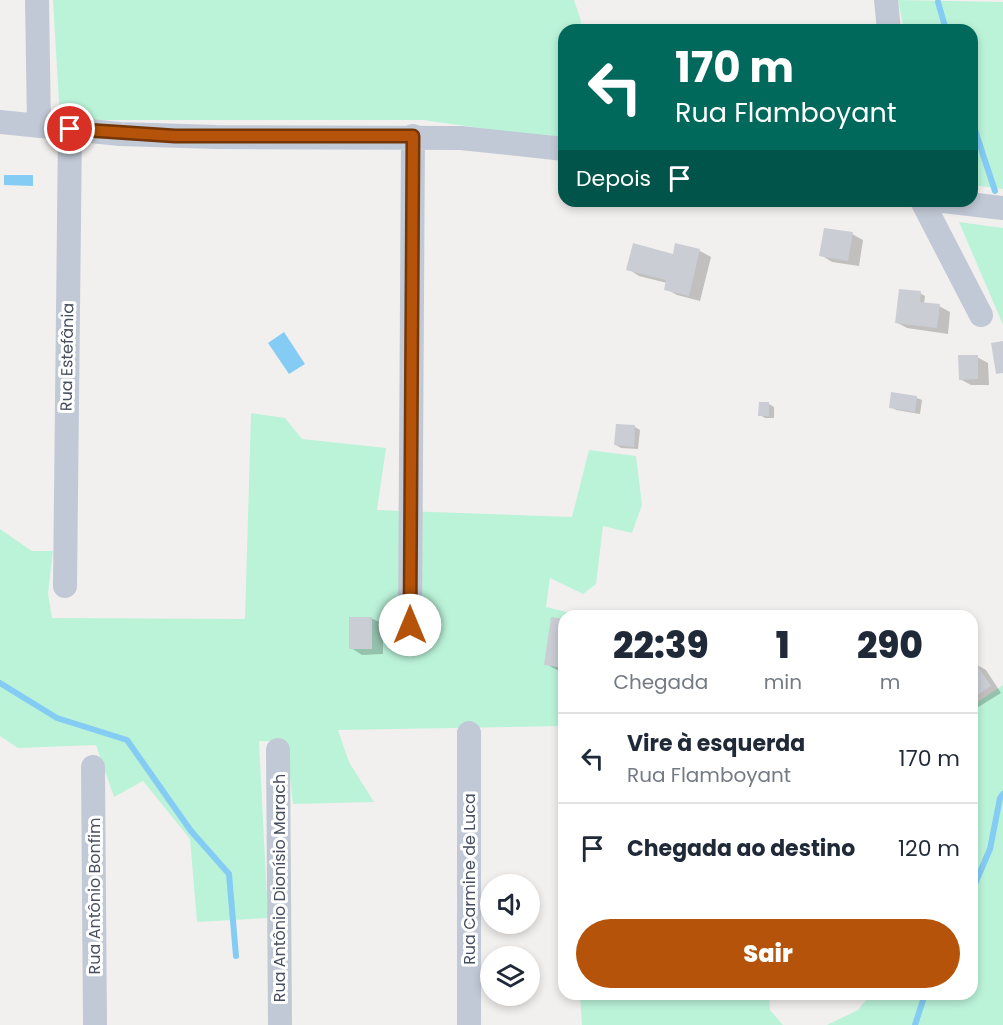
<!DOCTYPE html>
<html lang="pt">
<head>
<meta charset="utf-8">
<style>
  body { margin:0; font-family:Poppins,sans-serif; background:#f6f6f7; color:#1f2937; height:100vh; display:flex; flex-direction:column; font-size:22px; white-space:nowrap }
  * { box-sizing:border-box; margin:0 }
  p { font-size:20px; color:#747a83 }
  .icon { flex:none; width:33px; height:33px; fill:none; stroke:currentColor; stroke-width:2; stroke-linecap:round; stroke-linejoin:round }
  .map { position:relative; flex:1; overflow:hidden }
  .details { position:absolute; left:558px; top:610px; width:420px; height:390px; display:flex; flex-direction:column; background:#fff; border-radius:18px; box-shadow:0 3px 9px #0003 }
  .details>* { flex:none }
  .guide { position:absolute; left:558px; top:24px; width:420px; height:183px; border-radius:18px; box-shadow:0 3px 9px #0003; background:#00695c; color:#fff; overflow:hidden }
  .controls { position:absolute; left:480px; top:874px; display:grid; gap:12px }
  .controls a { display:grid; place-items:center; width:60px; height:60px; border-radius:50%; background:#fff; box-shadow:0 3px 9px #0003; font-size:30px }
  .pin { position:absolute; display:grid; place-items:center; width:51px; height:51px; color:#fff; margin:-26px; border:3px solid #fff; border-radius:50%; box-shadow:0 2px 6px #0007 }
  .me { position:absolute; width:66px; margin:-33px; rotate:0deg; stroke-linejoin:round; filter:drop-shadow(0 0 4px #0008) }
  .turn { display:flex; align-items:center; gap:21px; height:126px; padding:0 18px; font-size:27px }
  .turn .icon { width:78px; height:78px; stroke-width:2.5 }
  .turn b { display:block; font-size:42px; line-height:51px }
  .then { display:flex; align-items:center; height:57px; padding:0 18px; background:#0003; gap:12px; font-size:22px }
  .eta { display:flex; justify-content:space-evenly; align-items:center; height:102px; text-align:center }
  .eta b { font-size:36px; font-weight:800; line-height:42px }
  .cta { display:flex; gap:12px; margin-top:auto; padding:12px 18px }
  .cta a { flex:1; height:69px; border-radius:36px; background:#b45309; color:#fff; font-size:24px; font-weight:800; line-height:69px; text-align:center }
  ul { padding:0; list-style:none }
  li { display:flex; align-items:center; gap:18px; height:90px; padding:0 18px; border-top:2px solid #e0e1e3 }
  li div { flex:1 }
  li b { display:block; font-size:22px }
  li em { font-style:normal }
  .map>svg:first-child { display:block }
</style>
</head>
<body>
<div class="map">
<svg width="1003" height="1025" viewBox="0 0 1003 1025">
  <rect width="100%" height="100%" fill="#f2f0ef"/>
  <path fill="#bbf3d9" d="M53,0h521l7,21 -1,9h-16v110l-141,-20h-363z
    M898,0l105,2v187l-31,-4v-155h-68z
    M959,222l44,6v97z
    M251,413l34,5 17,21 84,9 -9,62 195,7 17,-67 47,6 6,49 -10,28 -29,-7 -7,58 -13,10 -33,-16 -4,29 37,9h-19v110l-226,4 11,32 25,40 -81,2 -7,-62 -27,-1 9,177 -71,4 -7,-83 -47,-58 -29,16 -18,-52 -78,3 -18,-12v-207l32,22h21l-5,42 4,25 193,1z
    M1003,685v340h-176l31,-15 12,-15 102,-1v-288z
    M580,995h189l1,15 13,15h-201z"/>
  <path fill="#84ccf3" d="M4,175h29v11l-29,-1z
    M284,332l21,32 -16,10 -21,-31z"/>
  <path fill="#0003" d="M852,234l11,6 -4,26 -27,-4 -11,-7z
    M676,245l24,6 11,6 -11,44 -23,-6 -11,-6 1,-6 -28,-7 -11,-7 46,-13z
    M920,293l5,3 -1,8 15,2 11,6 -2,22 -41,-6 -11,-6z
    M977,357l11,6 1,22h-18l-11,-6z
    M917,398l5,2 -2,14 -24,-4 -5,-3z
    M760,404h9l5,3v11h-9l-5,-3z
    M635,427l5,3 -2,19 -17,-1 -5,-3z
    M371,618l12,6v30l-21,1 -11,-7z
    M564,621v50l-7,-1 -11,-6z
    M975,664l11,6 15,23 -29,18v-45z"/>
  <g fill="none" stroke-linecap="round" stroke-linejoin="round">
    <path stroke="#84ccf3" stroke-width="6" d="M938,2l8,28
      M972,121l23,70
      M0,683l57,35 70,22 64,91 38,43 7,82
      M972,891l18,-42 10,-51 3,-4
      M915,1025l10,-31"/>
  </g>
  <path fill="#cbcdd5" d="M824,228l29,4 -5,29 -29,-5z
    M633,243l40,11 2,-11 25,6 -11,47 -25,-6 2,-10 -40,-10z
    M899,289l22,2 -1,11 20,2 -3,24 -42,-5z
    M1003,341v32l-7,1 -5,-31z
    M958,355h20v24l-19,1z
    M891,392l26,4 -2,16 -26,-4z
    M759,402h10v14h-11z
    M616,424l19,1 -1,22 -20,-2z
    M349,617h23v32h-23z
    M551,617l13,2v49l-20,-3z
    M975,662l16,24 -19,12v-34z"/>
  <g fill="none" stroke-linecap="round" stroke-linejoin="round">
    <path stroke="#c2c9d6" stroke-width="24" d="M37,0l2,126
      M886,0l3,30
      M0,122l120,12 96,3 245,1 103,11
      M922,201l59,114
      M943,201l60,7
      M65,586l5,-457
      M410,625l3,-489
      M469,733v292
      M278,750l2,275
      M93,767l2,258"/>
  </g>
  <g fill="none" stroke-linecap="round" stroke-linejoin="round">
    <defs>
      <path id="route" d="M70,129l105,7h238l-3,489"/>
    </defs>
    <use href="#route" stroke="#753606" stroke-width="15"/>
    <use href="#route" stroke="#b45309" stroke-width="10"/>
  </g>
  <g text-anchor="middle" dominant-baseline="central" stroke-width="6" stroke-linejoin="round" paint-order="stroke">
    <g font-size="16" fill="#464f5f" stroke="#fff">
      <text transform="translate(67 357) rotate(-89)">Rua Estefânia</text>
      <text transform="translate(469 879) rotate(-90)">Rua Carmine de Luca</text>
      <text transform="translate(279 888) rotate(-90)">Rua Antônio Dionísio Marach</text>
      <text transform="translate(94 896) rotate(-90)">Rua Antônio Bonfim</text>
    </g>
  </g>
</svg>
<div class="controls">
<a><svg class="icon" aria-label="sound" viewBox="0 0 24 24"><path d="M4 9h4l5-4v14l-5-4H4zM17 9q2 3 0 6"/></svg></a>
<a><svg class="icon" aria-label="layers" viewBox="0 0 24 24"><path d="M12 4l9 5-9 5-9-5zM3 14l9 5 9-5"/></svg></a>
</div>
<div class="pin" style="left:70px;top:129px;background:#d93025"><svg class="icon" aria-label="arrive" viewBox="0 0 24 24"><path d="M6 21V4h12l-3 4 3 4H6"/></svg></div>
<svg class="me" style="left:410px;top:625px" viewBox="-20 -20 40 40"><circle r="19" fill="#fff"/><path d="M0-13L10 11 0 6-10 11z" fill="#b45309"/></svg>
<div class="guide">
<div class="turn"><svg class="icon" aria-label="left" viewBox="0 0 24 24"><path d="M17 20v-9H6M10 6l-5 5 5 5"/></svg><div><b>170 m</b>Rua Flamboyant</div></div>
<div class="then">Depois<svg class="icon" aria-label="arrive" viewBox="0 0 24 24"><path d="M6 21V4h12l-3 4 3 4H6"/></svg></div>
</div>
<section class="details">
<div class="eta">
<div><b>22:39</b><p>Chegada</p></div>
<div><b>1</b><p>min</p></div>
<div><b>290</b><p>m</p></div>
</div>
<ul>
<li><svg class="icon" aria-label="left" viewBox="0 0 24 24"><path d="M17 20v-9H6M10 6l-5 5 5 5"/></svg><div><b>Vire à esquerda</b><p>Rua Flamboyant</p></div><em>170 m</em></li>
<li><svg class="icon" aria-label="arrive" viewBox="0 0 24 24"><path d="M6 21V4h12l-3 4 3 4H6"/></svg><div><b>Chegada ao destino</b></div><em>120 m</em></li>
</ul>
<div class="cta"><a>Sair</a></div>
</section>
</div>
</body>
</html>
